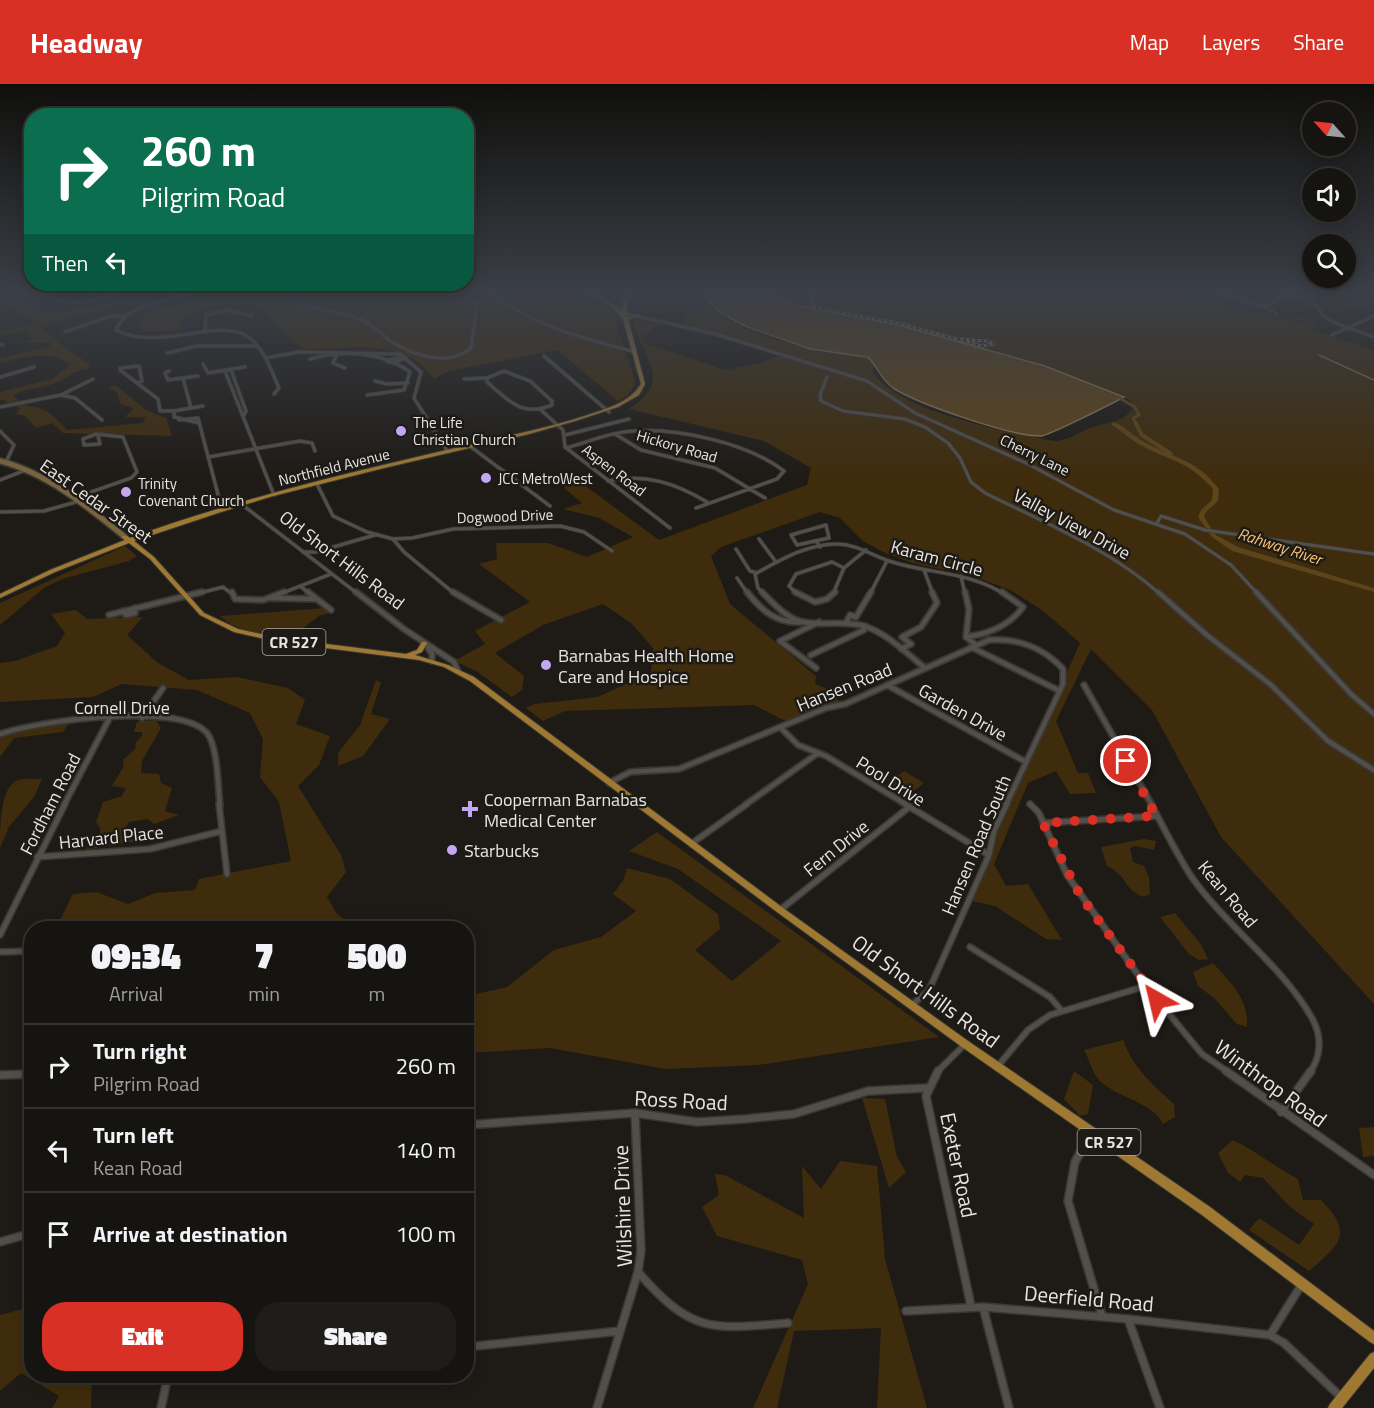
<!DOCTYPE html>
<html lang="en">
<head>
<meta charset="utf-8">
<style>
  body { margin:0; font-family:"Titillium Web",sans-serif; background:#1f1d19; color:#f1f3f6; height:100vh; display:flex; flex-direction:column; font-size:22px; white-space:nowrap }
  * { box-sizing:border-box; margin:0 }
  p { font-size:20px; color:#9e9e9f }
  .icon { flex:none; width:33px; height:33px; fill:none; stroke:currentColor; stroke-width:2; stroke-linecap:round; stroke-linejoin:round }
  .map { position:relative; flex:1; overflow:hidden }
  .sheet { position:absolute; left:24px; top:837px; width:450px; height:462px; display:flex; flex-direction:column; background:#161410; border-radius:24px; box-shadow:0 3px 15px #0003,0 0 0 2px #353330 }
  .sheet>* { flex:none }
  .hud { position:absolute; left:24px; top:24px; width:450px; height:183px; border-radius:24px; box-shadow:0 3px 15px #0003,0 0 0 2px #353330; background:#0b6e4f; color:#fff; overflow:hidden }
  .needle { width:39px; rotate:297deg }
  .buttons { position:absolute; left:1302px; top:18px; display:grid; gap:12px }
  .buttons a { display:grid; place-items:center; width:54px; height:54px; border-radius:50%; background:#161410; box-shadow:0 3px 15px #0003,0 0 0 2px #353330; font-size:30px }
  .pin { position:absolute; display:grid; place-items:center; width:51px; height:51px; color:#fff; margin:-26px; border:3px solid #fff; border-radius:50%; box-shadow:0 2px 6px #0007 }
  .me { position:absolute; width:66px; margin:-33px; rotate:323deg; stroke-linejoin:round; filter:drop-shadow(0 0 4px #0008) }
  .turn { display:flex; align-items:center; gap:21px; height:126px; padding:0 18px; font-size:27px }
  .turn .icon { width:78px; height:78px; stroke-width:2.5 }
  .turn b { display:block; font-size:42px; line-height:51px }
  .then { display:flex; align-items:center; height:57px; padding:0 18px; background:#0003; gap:12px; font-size:22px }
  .eta { display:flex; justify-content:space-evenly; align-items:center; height:102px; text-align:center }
  .eta b { font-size:36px; font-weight:800; line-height:42px }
  .action { display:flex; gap:12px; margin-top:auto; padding:12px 18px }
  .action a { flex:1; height:69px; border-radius:24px; background:#d93025; color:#fff; font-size:24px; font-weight:800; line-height:69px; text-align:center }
  .action a+a { background:#1f1d19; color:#f1f3f6 }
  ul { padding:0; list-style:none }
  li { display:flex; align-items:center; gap:18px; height:84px; padding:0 18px; border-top:2px solid #353330 }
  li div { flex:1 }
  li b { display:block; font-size:22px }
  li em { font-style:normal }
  header { display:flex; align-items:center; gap:36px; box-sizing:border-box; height:84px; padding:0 30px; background:#d93025; color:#fff }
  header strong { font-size:28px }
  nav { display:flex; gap:33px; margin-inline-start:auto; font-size:21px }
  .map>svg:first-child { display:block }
</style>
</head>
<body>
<header>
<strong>Headway</strong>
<nav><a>Map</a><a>Layers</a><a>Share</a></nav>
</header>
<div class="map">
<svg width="1374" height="1324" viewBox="0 0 1374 1324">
  <rect width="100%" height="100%" fill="#1e1b16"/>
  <path fill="#3f2c0c" d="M0,208h16l26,23 117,-20 -119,31 24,21 26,17 -2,5c-19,3 -19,9 -35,15 -13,5 -27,4 -39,11 8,15 23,9 34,17 7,5 13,12 19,18l76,-7 3,-6h-21l9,-9 -14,-4 -3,-12 -9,-4 7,-3 31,25 20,8 6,18 -109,-3 -11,-10 -16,5 -11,-12 -9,-2 4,-6 -20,-9v-7l52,-13 18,-14c-20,-17 -47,-7 -70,-2v-5l51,-12 -1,-3h-26l9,-4 -8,-5 3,-4 -28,5v-4l34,-7 -34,-28z
    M231,208h348l38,21 2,20 17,51 -8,11 -10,6 -61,-51 -108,21 -15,8c-27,-43 -87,-30 -131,-30l-31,-28 -7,-12c-31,-8 -57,-8 -84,12l-1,6 9,3 -39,2 -12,-6 4,-9 16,-8z
    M764,208h417l82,23h15l21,10 5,-3 -15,-5 12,-1 4,3 14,4 -7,7 62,20v654l-153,-167 -69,-127 -61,-61 -35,72 22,52h10l8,20 -26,1 -14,-23 -28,12 -34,81 12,22 22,-2 34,56 -16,-1 -51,-33 -28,-6 113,-257 -38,-33 -32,-20 -37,-14 -61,-13 -29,-11 -20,-11 -23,-23 -20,-6 -99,35 -10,9 19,48 86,72 -1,8 16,6 11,15 -51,19 -37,-19 -189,6 -22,10 -17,-13 8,-4 64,-7 53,-25 2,-24 -22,-25 -28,-19 -60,21 -48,28 29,23 -2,14 -10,7 -36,-26 -22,-10 31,-17 -10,-13 55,-29 -51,-38 18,-5 -1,-16h52l39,14 46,-20 -34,-19 -36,-9 19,-6 -18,-15 8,-12 87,64 148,-55 4,-17 -47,-27 -135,-32c42,-26 19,-47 4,-84l1,-5 5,-1 22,6 -8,2 1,3 -11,6 1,7 81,27 35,-7 21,-8 8,5 6,-3 -83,-25 -33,-6 6,-5v-6l23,-11c22,24 83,42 115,48 15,2 32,0 46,6l6,10 -4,1c22,40 120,59 163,68 8,1 15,4 23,4 15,-2 25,-11 39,-15 13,-4 28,-4 36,-17l-2,-8 -6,-4 -79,-31 -147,-41 -100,-19z
    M1352,208l17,4 3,-1 -11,-3h13v11l-19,5 -6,-6 5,-2 -32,-7z
    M125,462l12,10 -8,5 -67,18 -18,9 -44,37v-22z
    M324,524l6,5 -11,3 -17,13v3l7,3 3,-2 16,8c-32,-4 -82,-1 -108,-25z
    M76,526l11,9 56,-2 -16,18 31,28 31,17 48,-3 51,11 17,12 -9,24 34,12 -11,29 -21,21 43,69 5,17 -19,25 10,17 19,14h-300l17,-34 23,-2 32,12 27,-11 40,-3 4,-11 92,-18 -12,-59 -19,-25 3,-38 -13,-26 -53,-23 -75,-6 -29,13 -93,5v-39l15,-2 42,-15 8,-13 -14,-19z
    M376,596l5,3 -10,31 19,5 -27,37 -25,10v-13l22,-28z
    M156,636l5,8 -19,33 -1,12 18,1 2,9 11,5 -7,23 14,4 -25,9 -6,-5 -19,3 -9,14 26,-3 -3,7 -58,10 15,-15v-7l-4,-6 7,-20 19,-6 4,-8 -14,-2 12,-20 -1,-6 12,-11 1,-7 6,-6v-4h-8l3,-10z
    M36,640h32l-5,8 -49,6 -14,19v-21z
    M904,687l20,12 -19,15 -19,-13z
    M42,695l-8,18 -25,30 -9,21c0,-21 0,-62 18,-68 7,-2 16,-1 24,-1z
    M657,748l282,205 -181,28 -92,4 -116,-21 -83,5v-57l40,-9 47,-37 47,-13 35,-26 -23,-17 11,-15 3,-11 43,11 48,35 2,15 -25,21 37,31 49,-40 -103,-72 -49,-18z
    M1144,755l12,2 -2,9 -19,-4 -5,2 3,14 11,4 5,11 1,17 -6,3c-22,-8 -15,-21 -37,-31l-6,-19z
    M1175,829l25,30 8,16 -9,1 -10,-6 -29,-37z
    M1213,879c18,20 36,36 34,64l-10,-3 -23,-26 -16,-12 -5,-14z
    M1123,956c10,28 30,45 51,64l1,13 -12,7c-10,-22 -46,-26 -64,-44 -7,-8 -10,-21 -15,-30z
    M1074,987l19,14 -5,29 -8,2 -16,-17z
    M862,1014l23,1 12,58 9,15 -17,16z
    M1374,1043v29l-11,1 -4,-29z
    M1233,1056c23,11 42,27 65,39l5,21h18c34,34 18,45 -12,71l-60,-41 10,-12 40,27 15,-21 -24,-17 -27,-29 -18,-3 -5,7 -12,-9 -10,-20z
    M840,1077l37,5 8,93 42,149h-50l4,-80 -87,3 -17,77h-24l55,-124 -6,-24 -85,-24 -15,-29 17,-12 -4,-21 10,1 79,43 -2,-52 19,23z
    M31,1223l1,69h60l-1,32h-39l7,-12 -38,-23 -21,18v-76z"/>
  <path fill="#5e441a" stroke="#877456" stroke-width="1.5" d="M701,208h63l34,14 100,19 147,41 79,31c-9,5 -76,39 -83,39 -28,1 -123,-32 -148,-48 -14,-10 -18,-27 -26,-31l-57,-8 -65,-23 -26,-14z"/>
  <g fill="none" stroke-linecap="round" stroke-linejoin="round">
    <path stroke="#877456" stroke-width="1.5" d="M1319,271l55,25"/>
    <path stroke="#5e441a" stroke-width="3" d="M1121,315l14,8 4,8 -6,3 5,8"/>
    <path stroke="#5e441a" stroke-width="4" d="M1136,340l6,11 29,19"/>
    <path fill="#5e441a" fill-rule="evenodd" d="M1112,339h4l4,2c9,6 18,14 28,19 31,16 47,15 71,45l-1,12 -12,11 -2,5 12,18 22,12 136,41v4l-142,-41 -20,-14 -14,-20 3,-7 11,-10 1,-11c-24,-27 -39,-27 -69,-42 -12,-6 -21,-15 -32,-22z"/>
    <defs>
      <path id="street-far3" d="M41,208c30,18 55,8 86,0
        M89,208l11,6
        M169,208l9,5
        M201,208c-26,5 -74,11 -85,38 44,23 107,-16 135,9 14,12 21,33 28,49l-5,6
        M297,208l-1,6 4,7c19,4 40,7 59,14 11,3 21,14 30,21 23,15 59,28 82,8l6,-44 -13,-12
        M490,208c47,36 89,45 145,60
        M1213,208l52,15 11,6
        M1284,208l30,11 9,12 10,7 41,15
        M1265,223l23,-15
        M628,230l87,20 152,47 48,32 113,51 86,46 71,24 46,31 27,29
        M65,248l45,-16h15
        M205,248l1,-17 22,-5 24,6
        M1332,251l42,-19
        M0,261h3
        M167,269l30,-7h59
        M336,272l-3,7 12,5
        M403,272l-16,5 6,2 13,-5
        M544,272l65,56
        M265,274l34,-6 101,2 21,18 -7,26 34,54
        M310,275c34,-9 71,-8 100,13l-6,18 -37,5
        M203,280l5,9 37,-6
        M231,286l15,41 -2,4
        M169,287l-4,2 3,7 30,-4
        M225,287l49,124
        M504,287l26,10 22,20v4c-30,13 -44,-5 -65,-23v-4z
        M0,293l34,-10
        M827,293l-7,18 1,6 22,10 62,8 20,8 23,16 12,15 11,24 14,11c60,30 125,56 175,101
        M183,294l8,30 -17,3v6l25,6
        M464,295l23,-1
        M375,297l12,3 21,-1
        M138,299l4,-2 -3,-15 -19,2v2l38,29 2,12h14
        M61,311l32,-16
        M0,323l61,-12 14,3 27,22
        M191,324l12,-2
        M541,326l22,20 2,17 105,81
        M179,336l19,-2 23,88
        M0,347l14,14 -8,17
        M615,350l26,16 74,18 50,30
        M565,351l64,-16
        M471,363l79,59
        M566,364c22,-6 45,-16 68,-17 44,-3 114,12 150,40l-7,8 -81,29
        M208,373l92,-16 12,2 3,8
        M0,396l26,-10
        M608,397c37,-8 67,2 99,21
        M317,400l16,32 34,16 26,7 11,13 51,42
        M74,414l57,-20 6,-6 -14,-35 -27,-3 -13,5 1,6 16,-1 -2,-8
        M240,419l118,91
        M0,428l44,-1 32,-9
        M1157,439l4,-7 44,14 169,24
        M826,441l3,13 -32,7 -6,-10z
        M393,455l19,-1 41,-9 107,-3 24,6 28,19
        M759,455l17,23
        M816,457l4,6
        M736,465l14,22 7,2
        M303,468h13l59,-17
        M844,484l22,-18
        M924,486l9,24
        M961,492l4,18
        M737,494l11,16
        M300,502l10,8
        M196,510l27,-7 9,7
        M280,510l51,-20
        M764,510l-6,-6 -3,-14c25,-14 52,-30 82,-30 19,0 34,11 52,17 39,13 79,10 115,33
        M797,510l-8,-8 7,-12 36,-12 12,6
        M833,510l11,-26
        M870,510l17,-33"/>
      <path id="street-far2" d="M232,508l3,7 28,1 21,-8
        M308,508l23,18
        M356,508l48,37 50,33 4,9
        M453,508l48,28
        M747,508c15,19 30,32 55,30
        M762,508c11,11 25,27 41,30 20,4 41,-2 61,4 23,7 42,27 61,42
        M795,508l20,10 12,-3 8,-7
        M965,508l4,17 -3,28
        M1158,508l50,44 62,48 58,57 46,29
        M1256,508l96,103 22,19
        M269,514l48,1
        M123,527l3,4 9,-2v-5
        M109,531l93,-23
        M846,539l4,-8 6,2 15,-25
        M426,561l6,9v7
        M976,561l-10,-8c22,-3 44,-12 57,-30l-21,-15
        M971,563l89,44
        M901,565l10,-5 -9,-7 19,-10 16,-24 -5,-11
        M811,571l53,-25 1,-4
        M816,584l-36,-27 39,-19
        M887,601l139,77
        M1084,601l68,120
        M142,634l21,-30
        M781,644l17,17 28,11 81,49
        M0,650c38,-13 179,-33 207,-1 11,14 11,54 13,72
        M609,699l21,-11 49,-3 147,-61 19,-4 144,-64c29,-2 55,8 74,29v15l-57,121
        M64,721l45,-86
        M745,721l73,-52"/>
      <path id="street-far1" d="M219,720l8,70
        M905,720l84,51
        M1030,720l9,9 28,62 79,111 56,68 26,18
        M1151,720c13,24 25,49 40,72 33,48 95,93 122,144 9,17 8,37 -3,52
        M1043,739l114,-7
        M691,760l56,-40
        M37,773l113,-8 72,-18
        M780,826l128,-102
        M0,851l65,-131
        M970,863l80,50 11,13
        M0,868l30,-1
        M912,921l17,-15 60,-135 5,-24 13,-27
        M997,983l31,-37 22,-15 96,-29
        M937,988l28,-28"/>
      <path id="street" d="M938,987l-12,25 45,210
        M1226,987l148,104
        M0,991l32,-1
        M1281,1028l30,-41
        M635,1029l6,138 -3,21c53,61 73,58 150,51
        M466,1041l169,-12 62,9 48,-3 49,-5 74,-23 58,-3
        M1091,1049l-16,29 -7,39 34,115
        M0,1158l32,-9
        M983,1223l26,101
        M906,1227l77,-4 145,12 142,16 14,8 58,55
        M1128,1235l32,89
        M1270,1251l32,-51
        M466,1263l154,-16
        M161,1324l7,-32
        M597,1324l41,-136"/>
      <path id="secondary-far1" d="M588,208l40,22"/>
      <path id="secondary" d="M0,377c47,12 88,46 125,76"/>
      <path id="primary" d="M598,208h6l-11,4 -2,-1z
        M629,208h4c-5,8 -8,15 -6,25l11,-2 2,1 -12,3 17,65 -6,11 -21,12 -43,14 -46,13 -145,34 -111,28 -55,17 -84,28 20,16 50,56 34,16 41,9 127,16 11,-4 5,-8h4l1,1 -5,9 -7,3 33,10 26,12 309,231 185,133 242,166 164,124v13l-4,-2 -168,-127 -240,-168 -185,-135 -307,-231 -26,-14 -25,-7 -140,-18 -45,-10 -34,-17 -50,-56 -21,-16 -74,29 -55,26v-4l50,-24 75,-30 -3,-3 1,-1h4l3,2c63,-23 127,-41 192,-58 51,-13 103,-25 155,-37 45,-10 93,-20 136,-37 12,-5 21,-11 28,-22l-18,-65 -10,-11 3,-1 6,6 1,-12z
        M1374,1268v16l-32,40h-14l2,-4 40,-50z"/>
    </defs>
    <use href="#street-far3" stroke="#393734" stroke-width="4.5"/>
    <use href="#street-far2" stroke="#393734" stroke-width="8"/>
    <use href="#street-far1" stroke="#393734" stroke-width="8"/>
    <use href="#street" stroke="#393734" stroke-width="10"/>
    <use href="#secondary-far1" stroke="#393734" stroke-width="5"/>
    <use href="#secondary" stroke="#393734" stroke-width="8"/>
    <use href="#primary" stroke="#393734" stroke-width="2"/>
    <use href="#street-far3" stroke="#524f4a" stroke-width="3"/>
    <use href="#street-far2" stroke="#524f4a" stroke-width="4.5"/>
    <use href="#street-far1" stroke="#524f4a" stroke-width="5"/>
    <use href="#street" stroke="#524f4a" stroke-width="7"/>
    <use href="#secondary-far1" stroke="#79643e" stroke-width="4"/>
    <use href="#secondary" stroke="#79643e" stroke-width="5"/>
    <use href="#primary" fill="#9f7932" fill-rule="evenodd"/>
    <defs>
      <path id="rail" d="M811,208l1,13 4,3 86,16 55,15
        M957,255l31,2 6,3 -12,2z"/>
    </defs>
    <use href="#rail" stroke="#7e7c78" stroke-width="3"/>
    <use href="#rail" stroke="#1e1b16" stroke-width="1.5" stroke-dasharray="3" stroke-linecap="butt"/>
  </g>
  <linearGradient id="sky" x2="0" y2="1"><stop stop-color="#100f0c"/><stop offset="0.53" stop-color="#3b3f47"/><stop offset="1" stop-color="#3b3f47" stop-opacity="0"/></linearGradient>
  <rect width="1374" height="393" fill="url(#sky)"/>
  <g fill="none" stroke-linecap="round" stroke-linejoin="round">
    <path stroke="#d93025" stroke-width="10" stroke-dasharray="0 18" d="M1126,677l30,55 -113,7 37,72 77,105"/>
  </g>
  <g fill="#c3a7f2" stroke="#1e1b16" stroke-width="2">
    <circle cx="401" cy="347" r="6"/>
    <circle cx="486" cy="394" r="6"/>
    <circle cx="126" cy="408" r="6"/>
    <circle cx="546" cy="581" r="6"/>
    <path d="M467 716h6v6h6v6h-6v6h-6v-6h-6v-6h6z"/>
    <circle cx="452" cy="766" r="6"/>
  </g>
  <g text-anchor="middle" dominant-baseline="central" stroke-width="5" stroke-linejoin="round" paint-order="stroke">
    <g font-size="15" fill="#e7e5e2" stroke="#1e1b16" text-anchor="start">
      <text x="413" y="338">The Life<tspan x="413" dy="17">Christian Church</tspan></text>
      <text x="498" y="394">JCC MetroWest</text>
      <text x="138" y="399">Trinity<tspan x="138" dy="17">Covenant Church</tspan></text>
    </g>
    <g font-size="15" fill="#e7e5e2" stroke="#1e1b16">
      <text transform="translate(677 362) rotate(16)">Hickory Road</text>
      <text transform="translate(1035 371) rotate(26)">Cherry Lane</text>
      <text transform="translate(334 383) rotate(-14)">Northfield Avenue</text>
      <text transform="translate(614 386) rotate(37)">Aspen Road</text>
      <text transform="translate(505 432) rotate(-2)">Dogwood Drive</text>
    </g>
    <g font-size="16" font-style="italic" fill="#f7c274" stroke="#1e1b16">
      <text transform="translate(1280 462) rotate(18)">Rahway River</text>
    </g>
    <g fill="#1e1b16" stroke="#aba8a5" stroke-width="1.5">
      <rect x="262.5" y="545" width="63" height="26" rx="4.5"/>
      <rect x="1077.5" y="1045" width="63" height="26" rx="4.5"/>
    </g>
    <g font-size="16" font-weight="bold" fill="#e7e5e2">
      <text x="294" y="558">CR 527</text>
      <text x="1109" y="1058">CR 527</text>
    </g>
    <g font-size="18" fill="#e7e5e2" stroke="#1e1b16">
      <text transform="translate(96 417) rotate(35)">East Cedar Street</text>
      <text transform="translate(1072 440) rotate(28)">Valley View Drive</text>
      <text transform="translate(937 474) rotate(15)">Karam Circle</text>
      <text transform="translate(342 476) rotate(37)">Old Short Hills Road</text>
      <text transform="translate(844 603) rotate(-22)">Hansen Road</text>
      <text x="122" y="623">Cornell Drive</text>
      <text transform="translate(963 628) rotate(29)">Garden Drive</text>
      <text transform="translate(891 697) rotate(32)">Pool Drive</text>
      <text transform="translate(50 720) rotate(-63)">Fordham Road</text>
      <text transform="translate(111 753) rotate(-6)">Harvard Place</text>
      <text transform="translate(976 761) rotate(-67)">Hansen Road South</text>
      <text transform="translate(836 764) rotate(-39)">Fern Drive</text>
      <text transform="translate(1228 810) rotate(50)">Kean Road</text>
    </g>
    <g font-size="18" fill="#e7e5e2" stroke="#1e1b16" text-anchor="start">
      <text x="558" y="571">Barnabas Health Home<tspan x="558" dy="21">Care and Hospice</tspan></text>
      <text x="484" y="715">Cooperman Barnabas<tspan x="484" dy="21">Medical Center</tspan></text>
      <text x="464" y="766">Starbucks</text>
    </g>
    <g font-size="21" fill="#e7e5e2" stroke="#1e1b16">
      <text transform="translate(926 907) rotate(36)">Old Short Hills Road</text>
      <text transform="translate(1271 999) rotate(36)">Winthrop Road</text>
      <text transform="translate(681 1016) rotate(3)">Ross Road</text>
      <text transform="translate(959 1081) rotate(78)">Exeter Road</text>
      <text transform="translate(622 1122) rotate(-92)">Wilshire Drive</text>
      <text transform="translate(1089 1214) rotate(5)">Deerfield Road</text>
    </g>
  </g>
</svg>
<div class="buttons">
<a><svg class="needle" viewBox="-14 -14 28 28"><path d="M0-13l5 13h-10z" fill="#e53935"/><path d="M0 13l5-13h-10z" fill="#9e9e9f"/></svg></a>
<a><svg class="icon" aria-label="sound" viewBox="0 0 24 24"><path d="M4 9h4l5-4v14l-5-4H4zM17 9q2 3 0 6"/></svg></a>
<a><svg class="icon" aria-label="search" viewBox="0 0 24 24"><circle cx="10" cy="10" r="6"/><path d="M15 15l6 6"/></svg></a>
</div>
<div class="pin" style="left:1126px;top:677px;background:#d93025"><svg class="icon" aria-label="arrive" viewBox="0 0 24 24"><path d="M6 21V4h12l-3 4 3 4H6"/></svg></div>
<svg class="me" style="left:1157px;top:916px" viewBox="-20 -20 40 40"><path d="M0-17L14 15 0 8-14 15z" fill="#d93025" stroke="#fff" stroke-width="4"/></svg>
<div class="hud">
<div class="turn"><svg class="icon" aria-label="right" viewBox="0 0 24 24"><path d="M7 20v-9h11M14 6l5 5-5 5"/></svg><div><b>260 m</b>Pilgrim Road</div></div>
<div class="then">Then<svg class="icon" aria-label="left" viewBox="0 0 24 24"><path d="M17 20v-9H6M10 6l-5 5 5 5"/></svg></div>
</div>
<section class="sheet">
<div class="eta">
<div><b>09:34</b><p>Arrival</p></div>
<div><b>7</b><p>min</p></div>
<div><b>500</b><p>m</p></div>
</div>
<ul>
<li><svg class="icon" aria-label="right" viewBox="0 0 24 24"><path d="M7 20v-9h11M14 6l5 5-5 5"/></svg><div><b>Turn right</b><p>Pilgrim Road</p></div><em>260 m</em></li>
<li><svg class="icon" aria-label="left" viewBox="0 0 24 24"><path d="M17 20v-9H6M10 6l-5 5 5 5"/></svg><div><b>Turn left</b><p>Kean Road</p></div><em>140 m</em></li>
<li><svg class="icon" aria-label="arrive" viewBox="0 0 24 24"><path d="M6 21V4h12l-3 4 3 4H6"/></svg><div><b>Arrive at destination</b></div><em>100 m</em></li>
</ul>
<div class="action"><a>Exit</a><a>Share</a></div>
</section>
</div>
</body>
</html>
